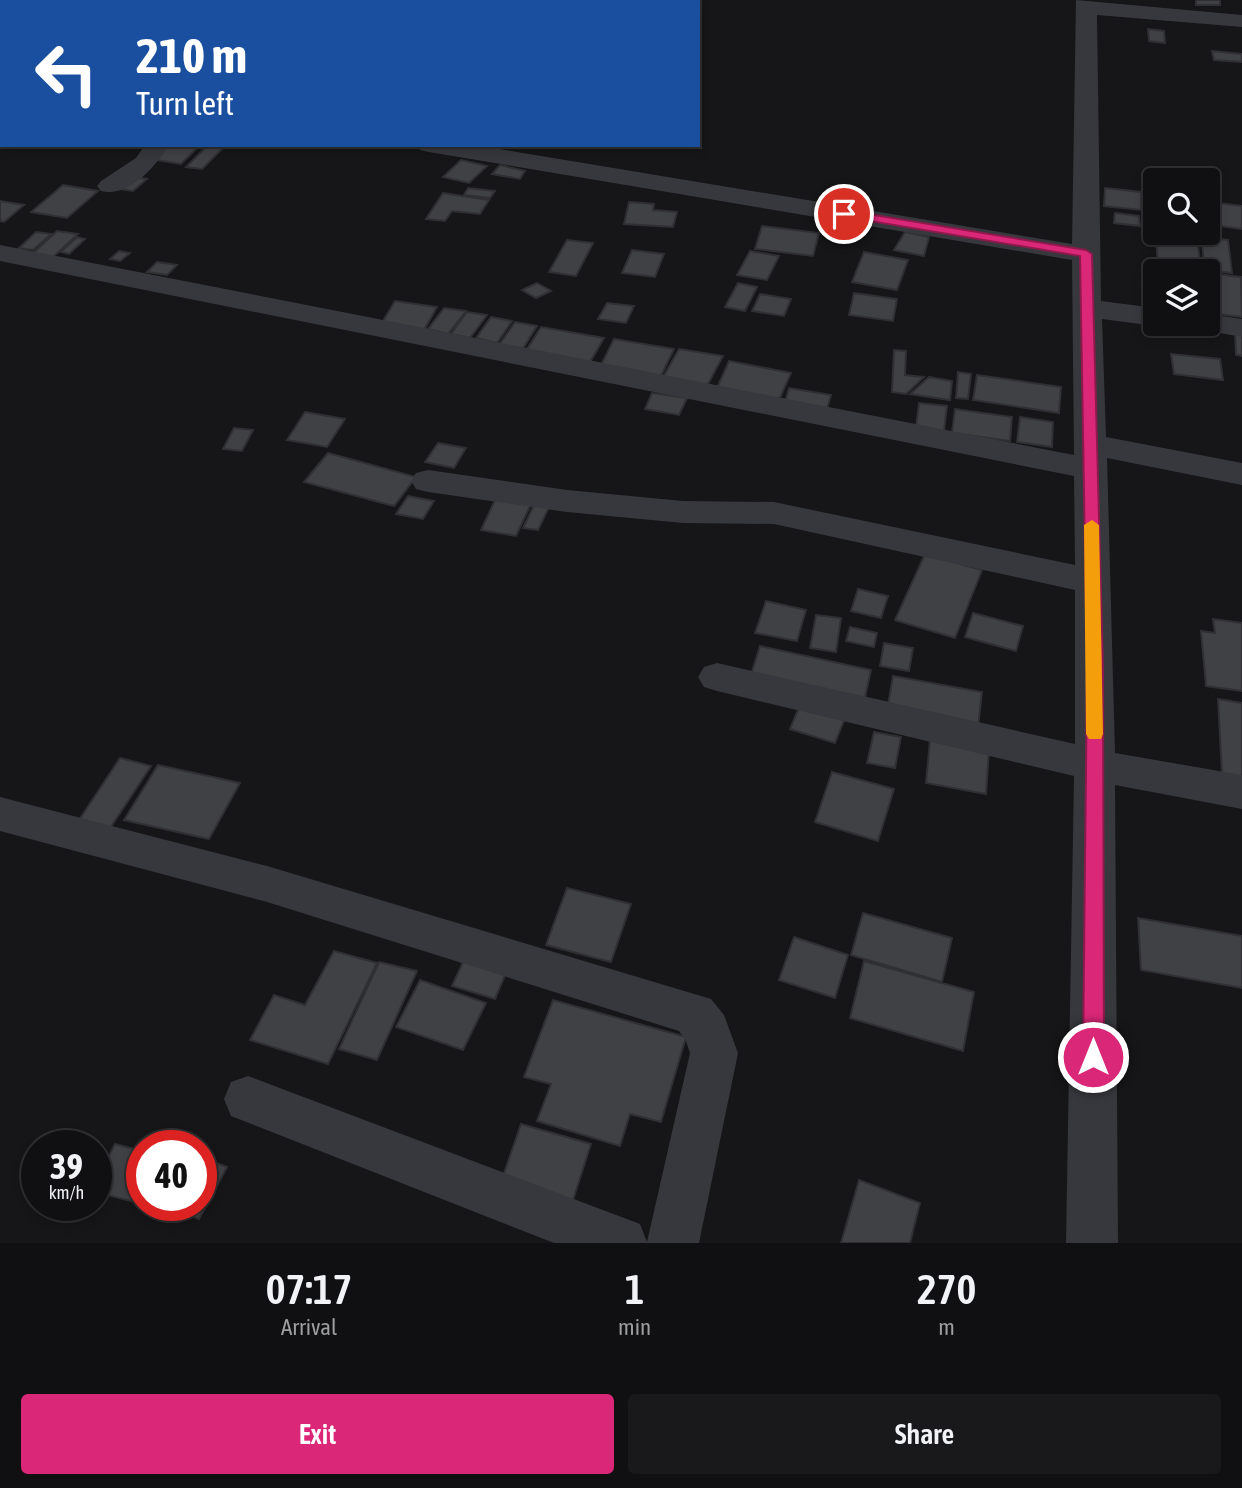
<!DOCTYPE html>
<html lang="en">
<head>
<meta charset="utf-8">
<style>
  body { margin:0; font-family:"Asap Condensed",sans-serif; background:#19191b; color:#f1f3f6; height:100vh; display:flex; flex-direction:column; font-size:26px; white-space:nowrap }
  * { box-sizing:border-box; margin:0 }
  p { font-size:23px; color:#9c9d9f }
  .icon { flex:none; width:38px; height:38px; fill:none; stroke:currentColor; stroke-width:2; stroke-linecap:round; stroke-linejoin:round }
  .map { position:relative; height:1243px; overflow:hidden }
  .sheet { display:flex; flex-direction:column; background:#101012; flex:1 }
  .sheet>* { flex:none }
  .hud { position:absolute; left:0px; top:0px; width:700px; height:147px; box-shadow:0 4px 10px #0003,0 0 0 2px #303032; background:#1a4fa0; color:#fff; overflow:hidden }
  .tools { position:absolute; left:1143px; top:168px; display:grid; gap:14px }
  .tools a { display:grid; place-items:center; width:77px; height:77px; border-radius:7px; background:#101012; box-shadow:0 4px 10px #0003,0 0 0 2px #303032; font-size:35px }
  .speed { position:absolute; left:21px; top:1130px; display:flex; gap:14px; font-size:35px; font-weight:700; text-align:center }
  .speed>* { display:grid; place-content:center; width:91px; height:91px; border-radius:50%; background:#101012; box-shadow:0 4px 10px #0003,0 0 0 2px #303032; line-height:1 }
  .speed small { font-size:18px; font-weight:400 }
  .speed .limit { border:10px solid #d22; background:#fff; color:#111 }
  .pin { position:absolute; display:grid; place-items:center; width:60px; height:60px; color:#fff; margin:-30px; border:4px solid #fff; border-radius:50%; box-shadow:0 2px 7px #0007 }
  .me { position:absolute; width:77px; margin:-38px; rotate:0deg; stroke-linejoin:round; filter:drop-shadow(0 0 5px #0008) }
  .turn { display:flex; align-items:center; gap:24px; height:147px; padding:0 21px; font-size:32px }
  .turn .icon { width:91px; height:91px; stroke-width:2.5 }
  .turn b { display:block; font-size:49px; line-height:60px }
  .eta { display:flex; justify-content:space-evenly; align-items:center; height:119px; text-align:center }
  .eta b { font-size:42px; font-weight:600; line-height:49px }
  .primary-button { display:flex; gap:14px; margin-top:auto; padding:14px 21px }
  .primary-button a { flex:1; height:80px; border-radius:7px; background:#db2777; color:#fff; font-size:28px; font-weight:600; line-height:80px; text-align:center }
  .primary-button a+a { background:#19191b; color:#f1f3f6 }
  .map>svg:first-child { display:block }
</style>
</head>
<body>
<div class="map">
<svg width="1242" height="1243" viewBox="0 0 1242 1243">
  <rect width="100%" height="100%" fill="#161618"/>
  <path fill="#404145" stroke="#303034" stroke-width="2" d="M1196,0h24v5h-24z
    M1148,29l16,2 1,12 -16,-2z
    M1212,51l30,3v8l-28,-2z
    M166,145h34l-19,19 -30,-5z
    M208,145l16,2 -22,22 -16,-2z
    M461,160l26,6 -18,17 -26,-6z
    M500,165l25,6 -5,8 -28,-5z
    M129,176l18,3 -14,12 -19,-3z
    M63,185l35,6 -31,27 -36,-6z
    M468,188l27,3 -5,7 -26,-3z
    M1105,188l36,4v18l-37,-4z
    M443,193l46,7 -9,14 -28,-3 -7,10 -19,-2z
    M1147,196l8,1v29h-6z
    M0,201l24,4 -20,17 -4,-1z
    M629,202l25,2 -1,6 24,2 -4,15 -49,-3z
    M1218,203l24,3v23l-21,-3z
    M1115,213l24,3 1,10 -26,-3z
    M838,218l19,3 -4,10 -19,-3z
    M762,226l57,7 -6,23 -58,-7z
    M57,231l21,3 -25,23 -21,-3z
    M36,232l15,2 -18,16 -14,-2z
    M905,232l24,5 -5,19 -30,-6z
    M77,237l8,2 -16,15 -8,-2z
    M1201,237l27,3 4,33 -27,-3z
    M567,240l26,3 -17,33 -27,-4z
    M1156,241l42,5 3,22 -43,-4z
    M632,250l32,4 -9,23 -33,-4z
    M119,251l11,2 -10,8 -10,-2z
    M750,251l29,5 -12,24 -30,-5z
    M864,252l44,8 -11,30 -45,-8z
    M157,262l20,3 -10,10 -20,-3z
    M1208,273l33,4 1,40 -34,-4z
    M537,283l14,8 -15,7 -14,-8z
    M738,283l19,4 -12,24 -20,-4z
    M1142,285l13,1v20l-9,-1z
    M854,293l43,6 -4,22 -44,-6z
    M760,294l31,5 -7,17 -32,-5z
    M395,301l42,6 -14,25 -43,-6z
    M607,303l27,3 -8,17 -28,-4z
    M444,308l22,3 -18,23 -20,-5z
    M467,312l20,3 -17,23 -19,-4z
    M491,317l21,4 -15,22 -21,-5z
    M515,322l22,4 -15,24 -23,-5z
    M541,327l63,11 -15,26 -64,-12z
    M1235,331l7,1v24l-6,-1z
    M614,339l60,10 -14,29 -60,-11z
    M679,349l44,7 -16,30 -45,-7z
    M894,350l12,1 -1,24 19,2 -18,17 -14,-2z
    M1171,354l49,5 3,21 -49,-6z
    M729,361l62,12 -12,27 -62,-12z
    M958,372l13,2 -3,25 -12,-1z
    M977,375l84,12 -2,26 -86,-13z
    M929,377l23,4 -2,19 -40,-6z
    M789,388l42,7 -4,14 -42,-7z
    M652,393l35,5 -8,17 -34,-6z
    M919,403l28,3 -3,25 -28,-4z
    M955,409l57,8 -2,24 -58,-8z
    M305,412l40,7 -18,28 -40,-7z
    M1020,417l33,5 -1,25 -35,-5z
    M234,428l19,2 -11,21 -19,-2z
    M438,443l28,5 -12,20 -29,-6z
    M328,453l88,24 -22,29 -90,-24z
    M408,496l26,5 -11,18 -27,-5z
    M496,498l35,6 -15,32 -35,-6z
    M535,503l15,2 -12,25 -15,-2z
    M925,554l57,16 -27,68 -60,-18z
    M858,589l30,7 -7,22 -30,-7z
    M766,601l40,9 -9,31 -42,-8z
    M973,613l50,13 -7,25 -51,-14z
    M816,615l25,3 -5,34 -26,-4z
    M1213,619l29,4v68l-36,-5 -5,-55 14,2z
    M850,627l27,6 -3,14 -28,-6z
    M884,643l29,5 -4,23 -29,-5z
    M760,646l111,24 -7,32 -114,-24z
    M893,676l89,16 -4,35 -91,-16z
    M1218,699l24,4v74l-20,-4z
    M800,705l45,13 -10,25 -45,-14z
    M874,732l27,5 -6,31 -28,-5z
    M930,740l59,11 -3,43 -60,-11z
    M120,758l31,8 -44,67 -32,-7z
    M158,765l82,18 -31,56 -85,-19z
    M832,772l62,17 -16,52 -63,-19z
    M567,888l64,16 -20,58 -65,-17z
    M863,913l89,25 -10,44 -91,-27z
    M1138,918l104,18v52l-101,-18z
    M794,937l54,18 -13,43 -56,-18z
    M334,951l43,12 -49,101 -78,-24 24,-45 31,10z
    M464,960l42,13 -11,26 -43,-13z
    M864,961l110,31 -11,59 -113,-33z
    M379,962l38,9 -40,89 -38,-11z
    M420,980l66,23 -23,47 -67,-23z
    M553,1000l133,37 -25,85 -31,-8 -10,32 -83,-25 14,-37 -27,-7z
    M521,1124l70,20 -18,56 -71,-21z
    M115,1144l27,7v53l-46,-12v-11z
    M201,1157l26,10 -28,52 -28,-10 1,-3h29z
    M859,1180l61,23 -10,40h-69z"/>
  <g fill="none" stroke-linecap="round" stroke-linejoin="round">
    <path fill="#37383d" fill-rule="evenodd" d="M30,0h21l-22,2z
      M1076,0l166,15v12l-145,-12 4,286 54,7v16h8l-8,2 -53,-7 4,118 136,26v22l-135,-27 8,295 127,22v34l-127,-24 3,458h-52l8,-467 -357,-85 -13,-4 -6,-10 6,-10 13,-4 358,81v-154l-301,-66 -91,-1 -116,-11 -139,-20 -12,-3 -5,-8 5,-8 12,-3 139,20 116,11 91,1 301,63 -1,-89 -1074,-215v-16l1074,210 -2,-195 -643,-108 -9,-2 -3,-5h58l597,99z
      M0,25h2l-2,14z
      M0,68h2v14h-2z
      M145,145h24c-13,21 -40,53 -68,46l-4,-5 4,-5 35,-23z
      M1208,314l34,5v18l-44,-8 -4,-5h14z
      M0,797l267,69 444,133 13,16 14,38 -39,190h-145l-323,-127 -7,-17 7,-17 17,-6 392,148 7,18 43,-189 -4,-12 -7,-10 -412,-129 -267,-71z"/>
  </g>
  <path fill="#db2777" stroke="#8e194d" stroke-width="2" d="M844,210l242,40 6,4 11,415 1,388 -3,7 -8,3 -7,-3 -3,-7 4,-388 -7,-413 -240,-40v-5z"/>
  <path fill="#f59e0b" d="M1092,520l7,5 4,209 -2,5h-12l-3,-5 -2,-209z"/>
</svg>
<div class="tools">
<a><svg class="icon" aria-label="search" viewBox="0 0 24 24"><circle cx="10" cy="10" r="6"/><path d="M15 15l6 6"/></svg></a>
<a><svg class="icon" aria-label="layers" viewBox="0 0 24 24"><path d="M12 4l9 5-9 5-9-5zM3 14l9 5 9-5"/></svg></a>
</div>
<div class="speed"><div>39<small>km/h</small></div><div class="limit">40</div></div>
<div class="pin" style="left:844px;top:214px;background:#d93025"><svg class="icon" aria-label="arrive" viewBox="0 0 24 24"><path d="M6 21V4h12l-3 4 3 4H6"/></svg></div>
<svg class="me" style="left:1093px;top:1057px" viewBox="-20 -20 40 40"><circle r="17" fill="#db2777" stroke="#fff" stroke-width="3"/><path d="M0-11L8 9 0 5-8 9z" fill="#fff"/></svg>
<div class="hud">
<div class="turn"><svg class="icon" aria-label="left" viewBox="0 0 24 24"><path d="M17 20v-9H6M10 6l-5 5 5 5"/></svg><div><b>210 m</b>Turn left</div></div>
</div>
</div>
<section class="sheet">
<div class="eta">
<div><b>07:17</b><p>Arrival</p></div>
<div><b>1</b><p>min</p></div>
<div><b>270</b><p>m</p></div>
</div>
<div class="primary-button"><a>Exit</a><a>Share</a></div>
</section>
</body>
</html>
